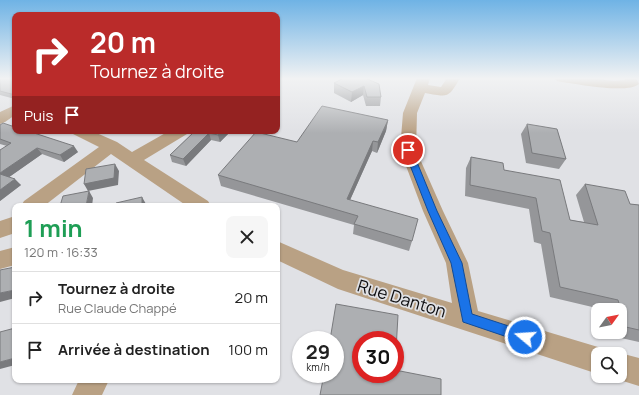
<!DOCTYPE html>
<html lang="fr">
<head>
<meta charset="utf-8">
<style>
  body { margin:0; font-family:Manrope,sans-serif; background:#f6f6f6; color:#222; height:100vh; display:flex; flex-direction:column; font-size:15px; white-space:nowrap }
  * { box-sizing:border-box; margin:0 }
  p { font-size:13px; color:#767676 }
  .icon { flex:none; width:22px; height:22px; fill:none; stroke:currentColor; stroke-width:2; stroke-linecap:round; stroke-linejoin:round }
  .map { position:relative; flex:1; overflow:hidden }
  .sheet { position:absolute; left:12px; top:203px; width:268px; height:180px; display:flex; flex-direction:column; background:#fff; border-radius:8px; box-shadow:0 1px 3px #0004 }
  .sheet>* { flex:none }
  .guide { position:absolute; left:12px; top:12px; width:268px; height:122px; border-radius:8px; box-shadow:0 1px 3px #0004; background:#ba2b2a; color:#fff; overflow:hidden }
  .needle { width:26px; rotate:57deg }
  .buttons { position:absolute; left:591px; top:303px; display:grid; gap:8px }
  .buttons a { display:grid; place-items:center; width:36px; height:36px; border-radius:8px; background:#fff; box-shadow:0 1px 3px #0004; font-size:20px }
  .speed { position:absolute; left:292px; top:331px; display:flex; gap:8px; font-size:20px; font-weight:700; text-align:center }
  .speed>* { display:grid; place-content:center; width:52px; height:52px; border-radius:50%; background:#fff; box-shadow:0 1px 3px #0004; line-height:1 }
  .speed small { font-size:10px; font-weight:400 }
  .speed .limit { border:6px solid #d22; background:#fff; color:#111 }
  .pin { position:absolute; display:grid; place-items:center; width:34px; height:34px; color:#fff; margin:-17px; border:2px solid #fff; border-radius:50%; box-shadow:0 1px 4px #0007 }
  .me { position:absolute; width:44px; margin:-22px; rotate:288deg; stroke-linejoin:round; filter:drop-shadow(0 0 3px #0008) }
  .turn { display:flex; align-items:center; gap:14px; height:84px; padding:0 12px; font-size:18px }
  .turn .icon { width:52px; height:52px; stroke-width:2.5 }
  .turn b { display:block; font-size:28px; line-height:34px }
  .then { display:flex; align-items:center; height:38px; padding:0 12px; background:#0003; gap:8px; font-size:15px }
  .round { display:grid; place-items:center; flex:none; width:42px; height:42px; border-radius:8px; background:#f6f6f6 }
  .head { display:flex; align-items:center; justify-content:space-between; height:68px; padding:0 12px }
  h1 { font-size:24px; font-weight:700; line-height:30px; color:#1e9e55 }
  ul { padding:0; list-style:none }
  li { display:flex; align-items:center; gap:12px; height:52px; padding:0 12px; border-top:1px solid #e0e0e0 }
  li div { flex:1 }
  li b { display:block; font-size:15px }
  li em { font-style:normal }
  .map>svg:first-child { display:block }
</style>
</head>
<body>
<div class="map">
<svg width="639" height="395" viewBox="0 0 639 395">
  <rect width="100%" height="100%" fill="#e0e1e5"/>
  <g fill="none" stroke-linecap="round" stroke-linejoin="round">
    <path fill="#b9a184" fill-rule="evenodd" d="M417,78h13l-2,7 13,2 6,-9h13c-12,21 -12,19 -35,15l-8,20 -1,37 27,61 25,52 10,48 130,39 1,4h-11v20l-260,-85 -61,-29v-19l66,29 109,33 -6,-40 -23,-52 -23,-61 3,-37z
      M555,78h35l24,3 11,-1 -1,-2h12l3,6c-11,10 -62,0 -77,-2l-5,-1z
      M13,106h2v9l-10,7 -5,2v-12z
      M71,131h21l25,11 15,10 37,-21h20l-2,3 -43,26 64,41 3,5h-24l-76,-52 -67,52h-23l3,-5 75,-54 -26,-13z
      M15,216v17l-15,5v-17z
      M15,247v18l-15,4v-18z
      M620,353l19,5v28l-29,-9 10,-1v-22h-2z
      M79,380h30l-7,15h-30z"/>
  </g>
  <path fill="#959699" d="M0,78h15v21l-15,-4z
    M365,78l16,19 -1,9h-14l-3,-11 -12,7 -17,-9v-10z
    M388,120l-2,11 -9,22 -5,-2 -22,49 62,41 -3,10 -56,-17 1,-9 -133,-39 -3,-11z
    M527,124l39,35 -7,10 -33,-6 -5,-29z
    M0,125l78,27 -14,10 -22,-8 -33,23 12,8 -21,16 7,-55 -7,-2z
    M195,131h36l-11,11 -9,-2 -25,26 -14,-4 -2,-7z
    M471,157l33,13 66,50 14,2 -8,-27 9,-11 45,20 9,1v137l-27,-6 -1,-4h9v-22h-15l-55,-13 -9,-53 -7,-2 -5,-33 -64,-13 1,-28z"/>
  <path fill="#797a7d" d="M364,86l-1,9 -12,7 1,-10z
    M388,120l-2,11 -9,22 1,-11z
    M223,131h8l-11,11 -2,-7z
    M209,133l2,7 -25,26 -3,-7z
    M373,141l-1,10 -26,58 1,-10z
    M74,146l4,6 -14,10 -4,-7z
    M37,148l5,6 -37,26 -5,-5v-2z
    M115,164l4,7 -1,14 -30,6 -4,-7z
    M15,179l6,6 -21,16v-11z
    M89,191l4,7 -1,8h-6z
    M142,197l4,7v2h-4z
    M15,290v8l-15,4v-9z
    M15,358v7l-15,4v-7z"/>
  <path fill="#adafb2" stroke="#797a7d" d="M0,78h15v17l-15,-4z
    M344,78h21l14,6 2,13h-14l-3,-11 -12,6 -18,-9z
    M322,106l66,14 -10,22 -5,-1 -26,58 71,20 -6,22 -58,-17 4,-8 -140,-41 38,-43 41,10z
    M3,123l12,4v4h13l46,15 -14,9 -23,-7 -37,25v-23l11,-7 -11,-4v-14z
    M527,124l30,5 9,30 -34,-6z
    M195,131h28l-5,4 -9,-2 -26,26 -13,-4z
    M471,157l32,6 1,7 56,10 10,40 28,5 -13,-41 40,7 5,13 9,1v125l-13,-3 -8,-27 -58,-13 -10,-54 -8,-2 -6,-33 -66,-13z
    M115,164l-1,14 -30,6 2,-15z
    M0,174l15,5 -15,11z
    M89,191l-3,15h-26l3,-10z
    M142,197v9h-26v-3z
    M15,267v23l-15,3v-23z
    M336,304l62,11 -3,53v-28h-34v34h34v-4l46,9v16h-121l4,-21h11v-34h-5z
    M15,328v30l-15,4v-30z"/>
  <linearGradient id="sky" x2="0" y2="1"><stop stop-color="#6fb3e5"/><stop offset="0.59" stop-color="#f1f2f3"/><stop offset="1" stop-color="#f1f2f3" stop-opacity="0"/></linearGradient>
  <rect width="639" height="133" fill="url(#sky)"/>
  <path fill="#1a73e8" stroke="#114b97" d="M408,147l4,3 25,61 25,52 10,51 58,19 2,4 -2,4 -5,2 -62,-21 -12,-59 -23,-52 -24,-61z"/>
  <g text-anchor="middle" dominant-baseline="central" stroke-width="3.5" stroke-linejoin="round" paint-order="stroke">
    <g font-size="17" fill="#0e0e10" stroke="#e0e1e5">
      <text transform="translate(402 298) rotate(17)">Rue Danton</text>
    </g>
  </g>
</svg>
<div class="buttons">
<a><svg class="needle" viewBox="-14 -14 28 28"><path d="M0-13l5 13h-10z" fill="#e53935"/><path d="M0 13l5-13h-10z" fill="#767676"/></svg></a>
<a><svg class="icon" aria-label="search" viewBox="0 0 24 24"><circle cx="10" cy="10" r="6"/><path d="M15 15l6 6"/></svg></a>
</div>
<div class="speed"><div>29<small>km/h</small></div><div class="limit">30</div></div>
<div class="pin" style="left:408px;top:150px;background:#d93025"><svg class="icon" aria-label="arrive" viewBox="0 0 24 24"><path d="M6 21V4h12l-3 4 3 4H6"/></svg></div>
<svg class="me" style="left:525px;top:337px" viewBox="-20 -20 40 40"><circle r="17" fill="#1a73e8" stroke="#fff" stroke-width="3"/><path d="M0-11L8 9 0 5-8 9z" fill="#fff"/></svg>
<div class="guide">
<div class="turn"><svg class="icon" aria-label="right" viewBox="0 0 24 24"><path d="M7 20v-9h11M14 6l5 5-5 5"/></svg><div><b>20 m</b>Tournez à droite</div></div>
<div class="then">Puis<svg class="icon" aria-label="arrive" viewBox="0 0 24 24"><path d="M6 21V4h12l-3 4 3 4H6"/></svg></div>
</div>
<section class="sheet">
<div class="head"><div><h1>1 min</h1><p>120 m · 16:33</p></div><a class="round"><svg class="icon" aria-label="close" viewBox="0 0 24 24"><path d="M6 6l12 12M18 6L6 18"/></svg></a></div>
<ul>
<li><svg class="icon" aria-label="right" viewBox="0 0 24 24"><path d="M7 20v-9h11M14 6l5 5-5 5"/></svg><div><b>Tournez à droite</b><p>Rue Claude Chappé</p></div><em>20 m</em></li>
<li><svg class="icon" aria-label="arrive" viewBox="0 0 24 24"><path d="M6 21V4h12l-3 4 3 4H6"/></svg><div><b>Arrivée à destination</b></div><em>100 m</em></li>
</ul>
</section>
</div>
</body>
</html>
